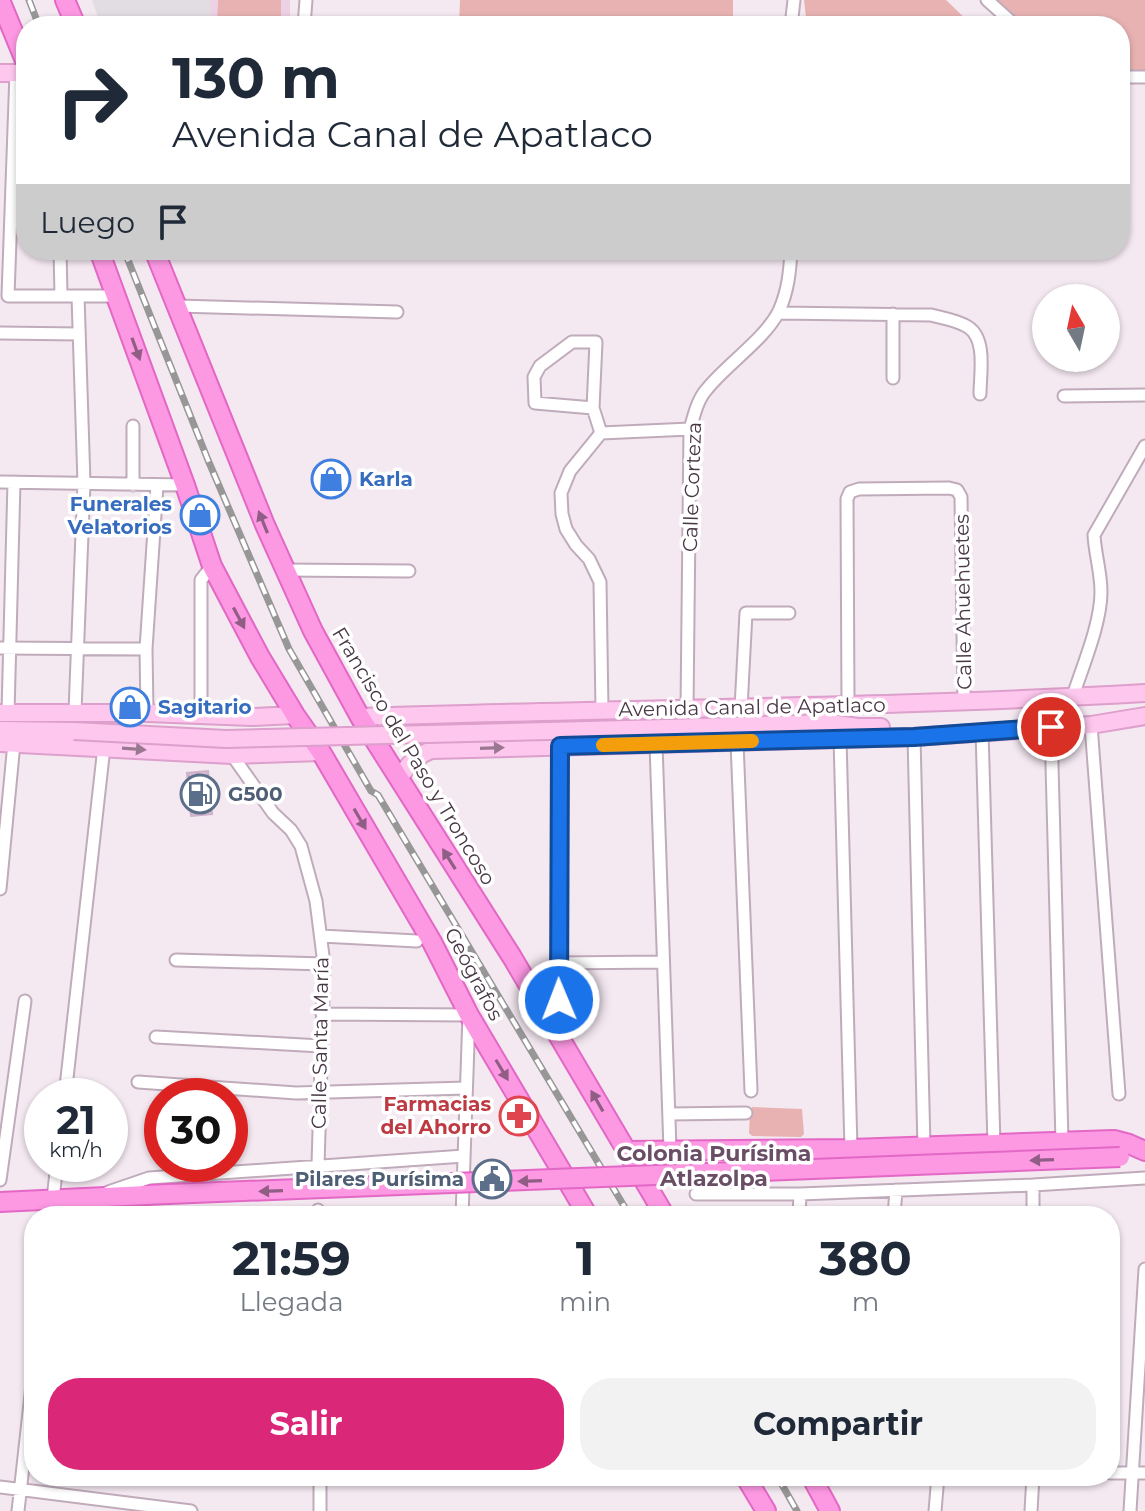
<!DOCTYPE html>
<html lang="es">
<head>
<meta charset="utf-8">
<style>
  body { margin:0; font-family:Montserrat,sans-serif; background:#f2f2f3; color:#1f2937; height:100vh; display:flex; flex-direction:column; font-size:30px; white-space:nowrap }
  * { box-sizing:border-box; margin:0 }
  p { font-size:26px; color:#747a83 }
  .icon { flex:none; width:44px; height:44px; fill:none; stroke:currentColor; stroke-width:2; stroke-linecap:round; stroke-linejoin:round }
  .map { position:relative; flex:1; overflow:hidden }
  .side { position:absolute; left:24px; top:1206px; width:1096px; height:280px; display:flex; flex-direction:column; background:#fff; border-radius:32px; box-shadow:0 2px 6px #0004 }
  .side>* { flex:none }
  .banner { position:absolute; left:16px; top:16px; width:1114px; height:244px; border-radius:32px; box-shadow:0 2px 6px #0004; background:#fff; color:#1f2937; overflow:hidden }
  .needle { width:52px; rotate:351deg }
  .buttons { position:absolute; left:1032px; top:284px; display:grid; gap:16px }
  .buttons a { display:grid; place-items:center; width:88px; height:88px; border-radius:50%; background:#fff; box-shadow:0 2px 6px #0004; font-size:40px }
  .speed { position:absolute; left:24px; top:1078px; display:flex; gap:16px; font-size:40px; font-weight:700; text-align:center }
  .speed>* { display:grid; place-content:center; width:104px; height:104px; border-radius:50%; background:#fff; box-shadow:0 2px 6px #0004; line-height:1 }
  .speed small { font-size:20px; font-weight:400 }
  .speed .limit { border:12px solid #d22; background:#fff; color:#111 }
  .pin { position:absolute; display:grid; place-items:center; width:68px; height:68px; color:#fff; margin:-34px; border:4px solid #fff; border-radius:50%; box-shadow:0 2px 8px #0007 }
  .me { position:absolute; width:88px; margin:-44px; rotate:359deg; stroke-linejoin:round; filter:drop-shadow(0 0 6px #0008) }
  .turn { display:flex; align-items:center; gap:28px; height:168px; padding:0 24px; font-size:36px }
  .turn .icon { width:104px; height:104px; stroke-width:2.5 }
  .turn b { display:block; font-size:56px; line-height:68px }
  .then { display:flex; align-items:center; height:76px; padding:0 24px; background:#0003; gap:16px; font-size:30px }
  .eta { display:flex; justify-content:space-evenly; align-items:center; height:136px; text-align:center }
  .eta b { font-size:48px; font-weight:700; line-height:56px }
  .primary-button { display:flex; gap:16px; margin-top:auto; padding:16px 24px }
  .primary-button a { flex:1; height:92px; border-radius:32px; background:#db2777; color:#fff; font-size:32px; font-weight:700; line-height:92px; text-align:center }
  .primary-button a+a { background:#f2f2f3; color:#1f2937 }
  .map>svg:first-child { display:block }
</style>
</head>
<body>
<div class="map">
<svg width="1145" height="1511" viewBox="0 0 1145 1511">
  <defs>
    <pattern id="building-back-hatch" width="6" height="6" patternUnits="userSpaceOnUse" patternTransform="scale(2)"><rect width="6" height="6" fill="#d6bed2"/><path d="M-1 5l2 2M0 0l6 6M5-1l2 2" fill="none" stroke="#b09bac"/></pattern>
  </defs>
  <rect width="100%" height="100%" fill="#f4e8f1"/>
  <path fill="#edd2e6" d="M210,0h80v26h-80z"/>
  <path fill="#e8b2b2" d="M218,0h63v26h-64z
    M460,0h273v26h-274z
    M804,0h142l27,26h-166z
    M992,0h153v73l-25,-1v-46h-99z
    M752,1107l50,2 2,25 -3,3 -49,-1 -3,-3 1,-22z"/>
  <path fill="#e2dde2" d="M92,0h118v26h-109z"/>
  <path fill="url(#building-back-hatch)" stroke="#d0b1cb" stroke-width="2" d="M208,771l4,43 -21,2 -4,-43z"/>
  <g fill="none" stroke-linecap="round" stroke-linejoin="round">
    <defs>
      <path id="street" d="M987,0l29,26
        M304,26l2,-26
        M791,26l3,-26
        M16,73l-8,223h109
        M1120,77h25
        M60,250l1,45
        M178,306l219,6
        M778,313l153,2c11,3 26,5 37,12 19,12 12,47 12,67
        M893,314v64
        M0,333l79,1
        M1064,396l81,-1
        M593,408l-58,-5 -1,-26 6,-11 32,-24h24l-3,66 8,25
        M0,482l185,3
        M133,485v-59
        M283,570l126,1
        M0,648l146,1
        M1073,696c10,-31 28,-73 28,-104 0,-20 -6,-38 -7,-57l51,-89
        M848,705l-1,-206 3,-7 9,-3 90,-1 8,2 4,7 3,204
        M741,708l5,-95h43
        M687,709l3,-280c4,-13 7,-29 17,-40 20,-25 58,-50 72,-78 9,-20 11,-40 12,-61
        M602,710l-2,-128 -11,-23 -13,-14 -10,-16 -4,-15 -1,-21 9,-22 31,-38 89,-4
        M75,712l9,-229 -6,-187
        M8,713l6,-231
        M147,713l-1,-64 11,-164
        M201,715v-135l11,-14
        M1091,725l28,369
        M1051,727l11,414
        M982,731l12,413
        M914,737l10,410
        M840,738l11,411
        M737,742l14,349
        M656,744l14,405
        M232,755l41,58 18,17 10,16 15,55 8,63 -6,201
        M0,889l14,-146
        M321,936l96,5
        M176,960l148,4
        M558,963l105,-1
        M322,1014l147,1 -7,201
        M560,1033l-2,-70 2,-217
        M156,1037l165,9
        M138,1082l158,11 170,-5
        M65,1096l39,-349
        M669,1114l77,-1
        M0,1180l25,-179
        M108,1192l41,-14 315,-22
        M696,1194h104l233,-9 112,-7
        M318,1210v6
        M51,1216l6,-52
        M799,1216l1,-22
        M894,1216l2,-26
        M1033,1216v-31
        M1110,1473h35
        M812,1478l91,-2
        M0,1487l191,24
        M18,1511l16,-144
        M320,1511v-35
        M935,1511l3,-35
        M1031,1511l2,-35
        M1130,1511l15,-242"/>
      <path id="secondary" d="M0,73h26
        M0,713h147l105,4 43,-2
        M360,717c261,-9 524,-9 785,-24
        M667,728l162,-5 29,4h23
        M0,730l74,1
        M0,743l232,12 89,-3
        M399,779c9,-15 16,-22 32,-29l483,-13 177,-12 54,-9"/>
      <path id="primary" d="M0,0l26,63
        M65,0l11,26
        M99,250l86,235 27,81 48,91 35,58 26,37 111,190 37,73 119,201
        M154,250l111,275 48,106 47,86 152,240 153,259
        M625,1151l226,-2 263,-9 15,4 16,7
        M0,1202l168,-8
        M745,1476l21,35
        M811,1476l19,35"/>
    </defs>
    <use href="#street" stroke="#c0abbb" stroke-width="15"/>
    <use href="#secondary" stroke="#dd9fcb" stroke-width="20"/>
    <use href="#primary" stroke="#e368c5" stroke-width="22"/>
    <use href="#street" stroke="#fff" stroke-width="11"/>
    <use href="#secondary" stroke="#fec8ee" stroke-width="16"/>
    <use href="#primary" stroke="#fd98e3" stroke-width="18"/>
    <defs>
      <path id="rail" d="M29,0l10,26
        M124,250l84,210 81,189 82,142 7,4 252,421
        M777,1476l20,35"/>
    </defs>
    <use href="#rail" stroke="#979797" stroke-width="7"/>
    <use href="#rail" stroke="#fff" stroke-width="4" stroke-dasharray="12" stroke-linecap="butt"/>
    <defs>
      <path id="secondary-bridge" d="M74,731l152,8 441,-11"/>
      <path id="primary-bridge" d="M168,1194l952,-37"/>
    </defs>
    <use href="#secondary-bridge" stroke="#dd9fcb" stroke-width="20" stroke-linecap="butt"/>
    <use href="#primary-bridge" stroke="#e368c5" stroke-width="22" stroke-linecap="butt"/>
    <use href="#secondary-bridge" stroke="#fec8ee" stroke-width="16"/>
    <use href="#primary-bridge" stroke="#fd98e3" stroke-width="18"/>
  </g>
  <defs><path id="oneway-solid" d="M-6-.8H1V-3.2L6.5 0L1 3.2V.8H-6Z" transform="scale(2)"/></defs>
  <g fill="#905e84">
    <use href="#oneway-solid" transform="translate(136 349) rotate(70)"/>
    <use href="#oneway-solid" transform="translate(263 522) rotate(-112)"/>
    <use href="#oneway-solid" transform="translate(239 618) rotate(62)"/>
    <use href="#oneway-solid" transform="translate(360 819) rotate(60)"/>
    <use href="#oneway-solid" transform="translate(449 859) rotate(-122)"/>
    <use href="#oneway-solid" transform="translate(502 1070) rotate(59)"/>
    <use href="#oneway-solid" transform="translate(597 1101) rotate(-120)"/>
    <use href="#oneway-solid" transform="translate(1042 1160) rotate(178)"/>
    <use href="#oneway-solid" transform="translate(530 1181) rotate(178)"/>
    <use href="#oneway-solid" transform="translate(271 1191) rotate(178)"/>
  </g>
  <g fill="#9a7891">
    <use href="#oneway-solid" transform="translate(492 748) rotate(-2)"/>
    <use href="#oneway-solid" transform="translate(134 749) rotate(4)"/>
  </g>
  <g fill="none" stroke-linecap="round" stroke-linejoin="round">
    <defs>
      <path id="route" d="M559,1000l1,-254 354,-9 137,-10"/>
    </defs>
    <use href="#route" stroke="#114b97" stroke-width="20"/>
    <use href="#route" stroke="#1a73e8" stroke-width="14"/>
    <path stroke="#f59e0b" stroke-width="14" d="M603,745l149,-4"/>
  </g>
  <defs>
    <symbol id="shop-ring" viewBox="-11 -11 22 22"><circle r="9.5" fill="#fff" stroke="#3f7fe0" stroke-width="1.5"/><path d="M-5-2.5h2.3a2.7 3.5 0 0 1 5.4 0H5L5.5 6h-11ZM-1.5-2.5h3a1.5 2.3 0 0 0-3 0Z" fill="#3f7fe0"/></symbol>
    <symbol id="fuel-ring" viewBox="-11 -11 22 22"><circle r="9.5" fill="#fff" stroke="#5c6f8a" stroke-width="1.5"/><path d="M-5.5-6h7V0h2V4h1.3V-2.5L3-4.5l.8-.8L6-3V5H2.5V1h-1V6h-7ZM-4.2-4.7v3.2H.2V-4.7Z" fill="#5c6f8a"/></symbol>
    <symbol id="pharmacy-ring" viewBox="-11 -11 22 22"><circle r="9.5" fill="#fff" stroke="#e0444e" stroke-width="1.5"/><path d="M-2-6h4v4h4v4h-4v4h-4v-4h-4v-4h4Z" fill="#e0444e"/></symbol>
    <symbol id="civic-ring" viewBox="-11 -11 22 22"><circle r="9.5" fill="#fff" stroke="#5c6f8a" stroke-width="1.5"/><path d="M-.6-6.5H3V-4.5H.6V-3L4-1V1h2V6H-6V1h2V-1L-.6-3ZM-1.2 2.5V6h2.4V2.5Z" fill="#5c6f8a"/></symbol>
  </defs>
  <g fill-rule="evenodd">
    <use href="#shop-ring" x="309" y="457" width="44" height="44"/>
    <use href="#shop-ring" x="178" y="493" width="44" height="44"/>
    <use href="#shop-ring" x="108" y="685" width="44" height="44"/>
    <use href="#fuel-ring" x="178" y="772" width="44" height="44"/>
    <use href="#pharmacy-ring" x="497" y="1094" width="44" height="44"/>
    <use href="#civic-ring" x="470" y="1157" width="44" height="44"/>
  </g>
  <g text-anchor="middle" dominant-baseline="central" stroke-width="7" stroke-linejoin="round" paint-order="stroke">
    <g font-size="20" font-weight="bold" fill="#366cbe" stroke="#fff" text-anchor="start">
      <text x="359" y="479">Karla</text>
      <text x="172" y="504" text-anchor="end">Funerales<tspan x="172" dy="23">Velatorios</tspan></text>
      <text x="158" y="707">Sagitario</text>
    </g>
    <g font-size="20" fill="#483745" stroke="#fff">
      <text transform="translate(692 487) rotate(-88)">Calle Corteza</text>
      <text transform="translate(963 602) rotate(-91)">Calle Ahuehuetes</text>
      <text transform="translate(752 707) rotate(-1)">Avenida Canal de Apatlaco</text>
      <text transform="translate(414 756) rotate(59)">Francisco del Paso y Troncoso</text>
      <text transform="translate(474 974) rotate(62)">Geógrafos</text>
      <text transform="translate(320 1043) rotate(-89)">Calle Santa María</text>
    </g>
    <g font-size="20" font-weight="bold" fill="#4e5e75" stroke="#fff" text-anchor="start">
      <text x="228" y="794">G500</text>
      <text x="464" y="1179" text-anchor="end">Pilares Purísima</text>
    </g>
    <g font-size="20" font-weight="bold" fill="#be3a42" stroke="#fff" text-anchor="end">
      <text x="491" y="1104">Farmacias<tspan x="491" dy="23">del Ahorro</tspan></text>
    </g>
    <g font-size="22" font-weight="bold" fill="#6a4e66" stroke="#fff">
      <text x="714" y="1153">Colonia Purísima<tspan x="714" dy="25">Atlazolpa</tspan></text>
    </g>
  </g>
</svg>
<div class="buttons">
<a><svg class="needle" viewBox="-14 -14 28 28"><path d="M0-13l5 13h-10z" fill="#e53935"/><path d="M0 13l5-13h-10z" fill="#747a83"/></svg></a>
</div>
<div class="speed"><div>21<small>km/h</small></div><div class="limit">30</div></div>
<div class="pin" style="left:1051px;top:727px;background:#d93025"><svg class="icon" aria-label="arrive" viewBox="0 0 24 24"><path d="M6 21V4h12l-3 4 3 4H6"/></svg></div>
<svg class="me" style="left:559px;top:1000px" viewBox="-20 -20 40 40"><circle r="17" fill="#1a73e8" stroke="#fff" stroke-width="3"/><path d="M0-11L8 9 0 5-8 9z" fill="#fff"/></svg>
<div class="banner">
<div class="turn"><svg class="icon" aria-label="right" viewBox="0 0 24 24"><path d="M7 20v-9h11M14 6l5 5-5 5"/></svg><div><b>130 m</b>Avenida Canal de Apatlaco</div></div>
<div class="then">Luego<svg class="icon" aria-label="arrive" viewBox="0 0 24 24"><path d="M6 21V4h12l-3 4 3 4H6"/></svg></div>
</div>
<section class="side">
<div class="eta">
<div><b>21:59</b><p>Llegada</p></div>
<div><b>1</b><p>min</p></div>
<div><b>380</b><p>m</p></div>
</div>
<div class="primary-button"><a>Salir</a><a>Compartir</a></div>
</section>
</div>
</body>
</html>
